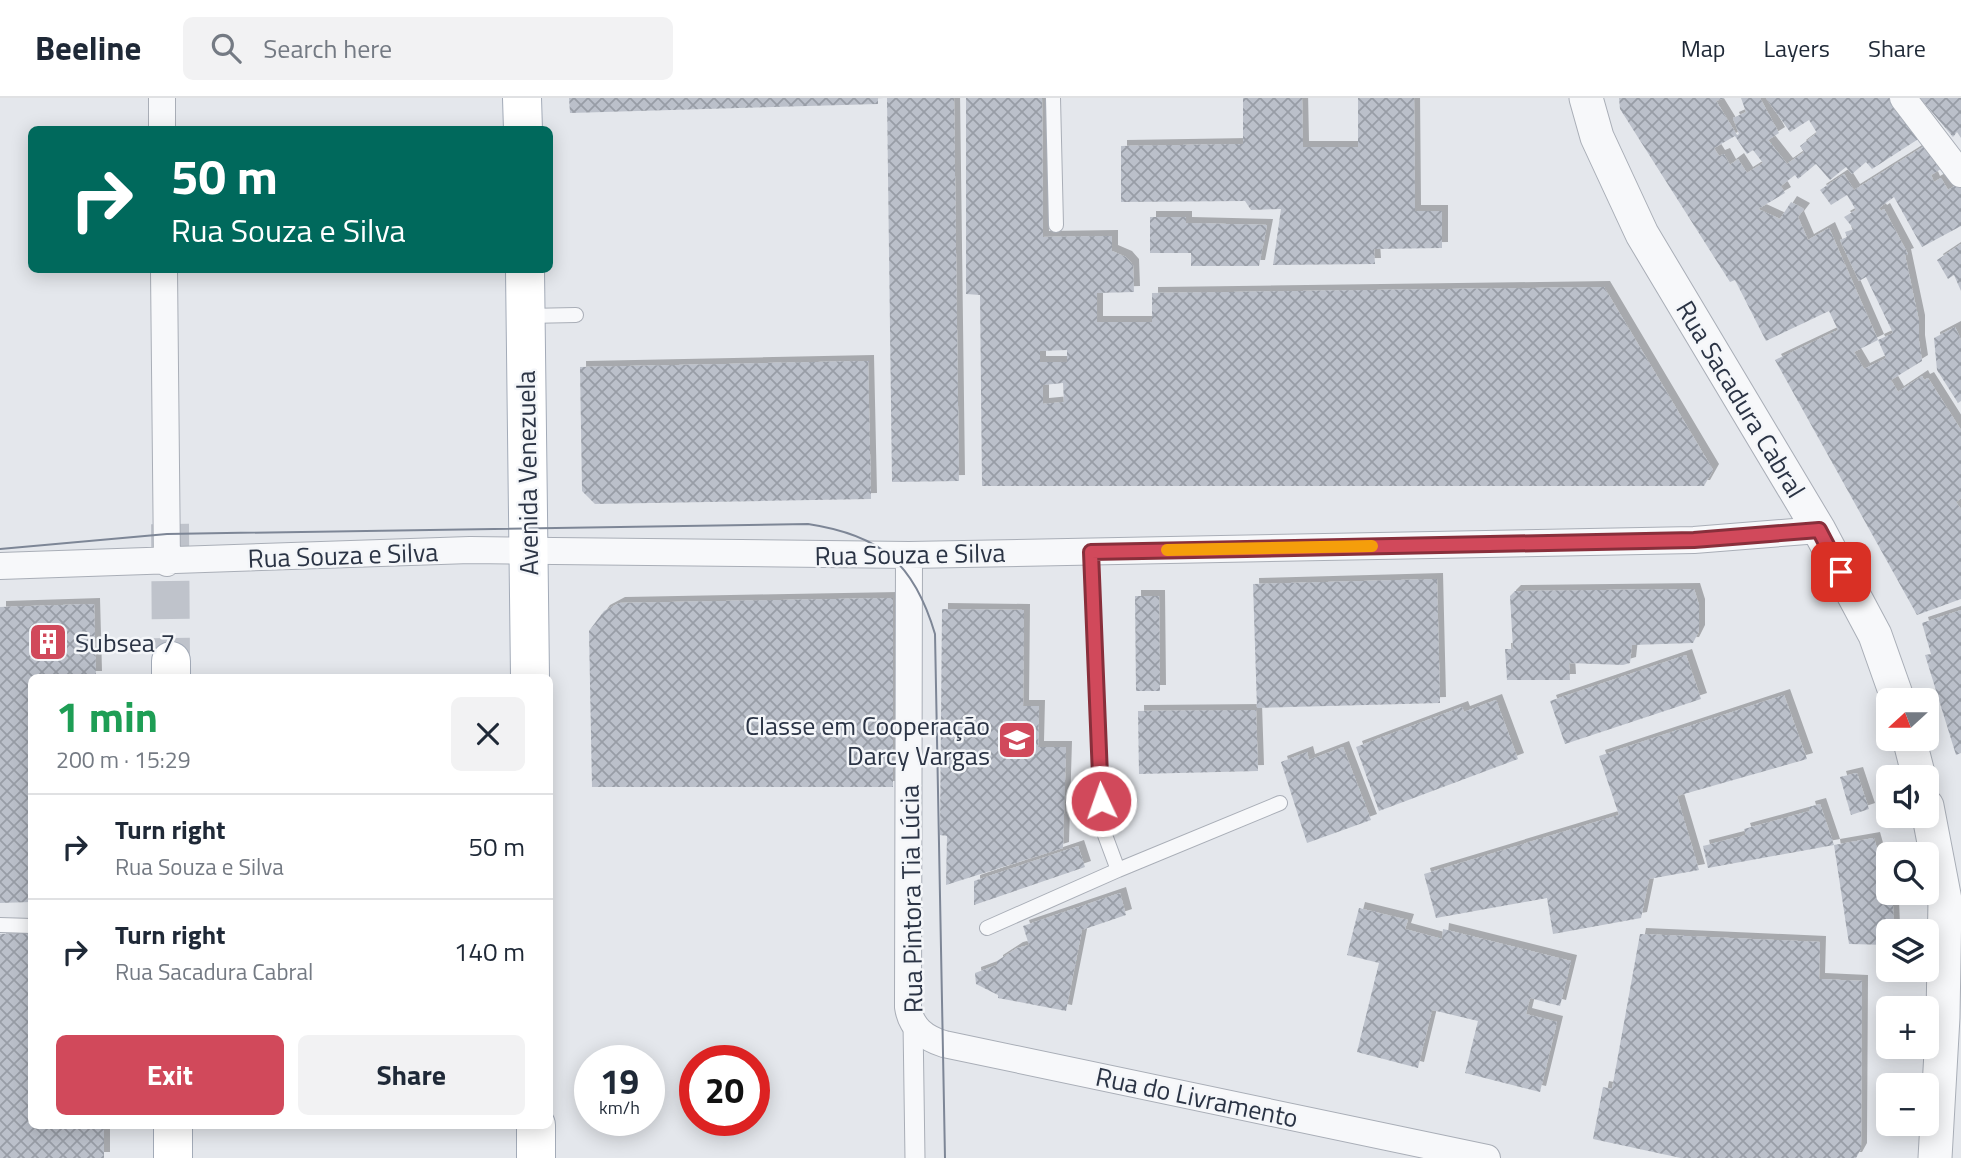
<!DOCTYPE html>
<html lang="en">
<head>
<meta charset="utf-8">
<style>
  body { margin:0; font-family:"Titillium Web",sans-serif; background:#f2f2f3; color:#1f2937; height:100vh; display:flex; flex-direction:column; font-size:26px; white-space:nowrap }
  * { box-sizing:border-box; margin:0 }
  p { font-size:23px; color:#747a83 }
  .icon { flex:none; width:38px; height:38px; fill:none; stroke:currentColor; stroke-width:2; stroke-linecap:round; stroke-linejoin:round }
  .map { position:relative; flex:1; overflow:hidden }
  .details { position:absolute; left:28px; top:576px; width:525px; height:455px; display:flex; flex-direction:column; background:#fff; border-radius:10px; box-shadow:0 4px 18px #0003 }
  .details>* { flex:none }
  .top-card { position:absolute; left:28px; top:28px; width:525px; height:147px; border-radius:10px; box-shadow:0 4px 18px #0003; background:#00695c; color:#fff; overflow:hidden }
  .needle { width:46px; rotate:249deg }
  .tools { position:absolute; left:1876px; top:590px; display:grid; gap:14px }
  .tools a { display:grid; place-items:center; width:63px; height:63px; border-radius:10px; background:#fff; box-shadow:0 4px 18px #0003; font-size:35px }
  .speed { position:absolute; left:574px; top:947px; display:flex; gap:14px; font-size:35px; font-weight:700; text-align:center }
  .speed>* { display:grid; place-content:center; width:91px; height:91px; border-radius:50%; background:#fff; box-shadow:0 4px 18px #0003; line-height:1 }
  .speed small { font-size:18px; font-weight:400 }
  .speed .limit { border:10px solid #d22; background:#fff; color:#111 }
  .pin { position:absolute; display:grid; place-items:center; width:60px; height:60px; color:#fff; margin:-30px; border-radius:14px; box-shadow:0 4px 10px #0006 }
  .me { position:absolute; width:77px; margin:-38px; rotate:357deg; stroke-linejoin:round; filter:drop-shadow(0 0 5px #0008) }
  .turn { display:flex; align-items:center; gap:24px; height:147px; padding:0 28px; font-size:32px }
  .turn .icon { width:91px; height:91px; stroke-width:2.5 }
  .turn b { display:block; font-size:49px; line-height:60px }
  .round { display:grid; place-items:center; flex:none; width:74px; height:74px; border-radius:10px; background:#f2f2f3 }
  .head { display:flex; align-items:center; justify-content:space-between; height:119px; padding:0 28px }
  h1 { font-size:42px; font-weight:700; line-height:52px; color:#1e9e55 }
  .cta { display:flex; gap:14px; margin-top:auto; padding:14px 28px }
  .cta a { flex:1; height:80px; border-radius:10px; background:#d1495b; color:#fff; font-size:28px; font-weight:700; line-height:80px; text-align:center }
  .cta a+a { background:#f2f2f3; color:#1f2937 }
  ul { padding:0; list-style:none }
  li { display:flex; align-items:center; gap:21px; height:105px; padding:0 28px; border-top:2px solid #e0e1e3 }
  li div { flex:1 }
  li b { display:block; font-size:26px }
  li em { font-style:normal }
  header { display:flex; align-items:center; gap:42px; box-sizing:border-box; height:98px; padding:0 35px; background:#fff; border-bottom:2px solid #e0e1e3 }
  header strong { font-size:33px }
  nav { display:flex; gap:38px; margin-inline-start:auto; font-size:24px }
  .search { width:490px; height:63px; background:#f2f2f3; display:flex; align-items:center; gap:18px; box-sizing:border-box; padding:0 24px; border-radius:10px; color:#747a83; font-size:26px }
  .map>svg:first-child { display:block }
</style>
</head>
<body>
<header>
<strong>Beeline</strong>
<div class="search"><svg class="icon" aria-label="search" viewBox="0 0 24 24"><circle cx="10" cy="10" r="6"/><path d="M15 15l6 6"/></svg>Search here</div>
<nav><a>Map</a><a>Layers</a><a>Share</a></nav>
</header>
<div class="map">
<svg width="1961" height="1060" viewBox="0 0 1961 1060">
  <defs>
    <pattern id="building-cross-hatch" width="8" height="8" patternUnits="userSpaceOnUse" patternTransform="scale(1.75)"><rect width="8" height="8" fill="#bbc0ca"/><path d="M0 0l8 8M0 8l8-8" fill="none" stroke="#989da6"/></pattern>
    <filter id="shadow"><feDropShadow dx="6" dy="-6" stdDeviation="0" flood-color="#0004"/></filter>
  </defs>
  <rect width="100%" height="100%" fill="#e4e7ec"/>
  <path fill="url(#building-cross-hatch)" fill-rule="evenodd" filter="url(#shadow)" d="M569,0h309v6l-308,9z
    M887,0h67l5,383 -67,1z
    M966,0h76l1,139 69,-1v15l14,6 7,8 1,27 -37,1v29h55v-29l452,-6 109,183 -9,16h-722l-2,-191 -14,-1zM1067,252v12h-27v-11zM1063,285l1,19 -21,2v-19z
    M1243,0h59l1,49h55v-49h56l1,113h27v37l-68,1 1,15 -102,1 8,-56 -30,1 -6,-9 -124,1v-56l122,-2z
    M1619,0h105l-8,3 21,34 2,-1 -6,-16 13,-6 -5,-14h19l19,35 -11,7 19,24 17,-12 -4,-6 17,-13 -8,-13 -19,12 -24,-34h125l32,38 -51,33 -6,-7 -14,12 -6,-7 -16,13 -14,-16 -18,15 -3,-4 -14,11 4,7 -27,16 22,10 11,-17 13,7 -6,8 10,23 21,-12 49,112 15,-7 -27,-56 -7,4 -19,-41 7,-3 -2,-5 9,-3 -10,-12 12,-7 -9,-15 -16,10 -11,-15 24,-16 10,16 75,-47 17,23 -15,9 3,7 7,-4 7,12 13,-8v44l-39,21 -28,-50 -15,11 2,3 3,-2 24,45 -3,1 14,66v20l3,20 -31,19 7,12 24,-16 2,4 4,-2 33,52v68l-5,4 5,7v90l-44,16 -142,-255 63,-30 -9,-19 -63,30 -31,-61 -5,2 -110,-173zM1735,38l12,18 6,-4 10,13 -16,10 -9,-14 -8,6 -6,-11 -5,2 -5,-8zM1878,242l8,18 -22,11 -10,-17z
    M1920,0h41v40l-4,-6 -4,5z
    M1150,119h36v6l81,2 -8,41h-68v-13h-41z
    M1961,146v47l-7,-16 -6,4 -11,-19z
    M1955,229l6,13v61l-3,2 -21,-33 -3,-32z
    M868,263l3,138 -276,5 -13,-13 -2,-124z
    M1437,481l3,124 -183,5 -4,-124z
    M1694,491l5,16v26l-6,12 -61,2 -2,18 -7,2 -54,-2 1,17h-63l-2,-31h8l-3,-53 5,-5z
    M1135,498h24l1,95h-24z
    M893,500v189h-301l-3,-156 15,-20 15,-8z
    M94,506l2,73h-64v225l-32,1v-296z
    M942,511l82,1 -1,96h16l-1,41h28l-3,101 -117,37 1,-49 -7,-1z
    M1961,512v143l-5,2 -31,-100 6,-1 -9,-31z
    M1686,557l15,44 -136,45 -15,-43z
    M1784,597l23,64 -130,37 22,74 -50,9 -8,39 -88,16 -6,-36 -111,20 -12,-44 195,-59 -20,-59z
    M1496,602l22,59 -139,52 -23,-64 106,-40 2,5z
    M1256,612l2,61 -119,3 -1,-63z
    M1343,649l28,73 -64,23 -26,-81 26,-10 2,8z
    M1857,675l12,36 -18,6 -11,-38z
    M1820,706l14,41 -126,23 -5,-22 43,-11 -2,-6 66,-18 -1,-4z
    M1874,740l19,68 1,25h-6v14l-39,-1 -15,-99z
    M1078,748l7,21 -111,38v-24z
    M1120,795l6,22 -44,15 -16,81 -68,-13v-3l-22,-11 -1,-11 22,-8v-4l20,-13 12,-3 -6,-19z
    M1359,810l49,12 -3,9 37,10 1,-10 128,32 -11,45 -30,-8 -4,16 31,8 -17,70 -75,-19 13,-52 -46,-11 -14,58 -61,-16 22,-89 -32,-8z
    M32,835v192h72v33h-104v-224z
    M1640,836l180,8 -1,37 43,2 -1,168 -5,9h-175l-88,-19 10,-52 9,2z"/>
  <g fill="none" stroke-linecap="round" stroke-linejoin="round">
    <path stroke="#bfc3cb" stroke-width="38" stroke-dasharray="38 19" stroke-linecap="butt" d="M170,426l1,137"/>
    <defs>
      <path id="service" d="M1053,0l3,127
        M527,218l49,-1
        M1091,454l11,275 16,43 162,-67
        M0,827l32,1
        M987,830l131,-58"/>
      <path id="pedestrian" d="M913,925l2,135"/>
      <path id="minor" d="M162,0v32
        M1903,0l58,76
        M164,172l3,293
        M909,457l-1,452c3,21 17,31 36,37l543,114
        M0,468l470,-16 439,5 785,-15 125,-10"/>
      <path id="tertiary" d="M1586,0l11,39 45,97 177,296 56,105 23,65
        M1909,640l10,39
        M1927,708l18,94 -2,117 -8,141"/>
      <path id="primary" d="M522,0l1,32
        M525,172l5,407
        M171,563v16
        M173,1027v33
        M536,1027v33"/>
    </defs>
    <use href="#service" stroke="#a9aeb7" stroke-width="16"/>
    <use href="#pedestrian" stroke="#a9aeb7" stroke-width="21"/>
    <use href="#minor" stroke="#a9aeb7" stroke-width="28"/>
    <use href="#tertiary" stroke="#a9aeb7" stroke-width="35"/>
    <use href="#primary" stroke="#a3abb8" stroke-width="40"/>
    <use href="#service" stroke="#f7f8fa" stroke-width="14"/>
    <use href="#pedestrian" stroke="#f7f8fa" stroke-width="19"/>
    <use href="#minor" stroke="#f7f8fa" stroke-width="26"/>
    <use href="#tertiary" stroke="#f7f8fa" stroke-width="33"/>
    <use href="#primary" stroke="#fff" stroke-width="38"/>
    <path stroke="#7d8696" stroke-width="2" d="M0,451l167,-15 641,-10c73,11 106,39 127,110l10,524"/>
  </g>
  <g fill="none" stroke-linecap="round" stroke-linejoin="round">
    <defs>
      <path id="route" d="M1101,703l-10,-249 603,-12 125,-10 22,42"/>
    </defs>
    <use href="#route" stroke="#882f3b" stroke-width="18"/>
    <use href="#route" stroke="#d1495b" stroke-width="12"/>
    <path stroke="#f59e0b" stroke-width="12" d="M1167,452l205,-4"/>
  </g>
  <defs>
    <symbol id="building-square" viewBox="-11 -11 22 22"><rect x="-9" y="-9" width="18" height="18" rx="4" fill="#d1495b" stroke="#f4f6f9"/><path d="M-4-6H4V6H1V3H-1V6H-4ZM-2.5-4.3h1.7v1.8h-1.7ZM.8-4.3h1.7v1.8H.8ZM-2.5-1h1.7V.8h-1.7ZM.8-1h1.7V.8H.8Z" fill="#fff"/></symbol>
    <symbol id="school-square" viewBox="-11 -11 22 22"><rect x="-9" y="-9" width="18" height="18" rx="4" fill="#d1495b" stroke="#f4f6f9"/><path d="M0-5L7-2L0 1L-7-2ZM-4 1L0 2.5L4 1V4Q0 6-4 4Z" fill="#fff"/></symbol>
  </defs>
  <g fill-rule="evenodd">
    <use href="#building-square" x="26" y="522" width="44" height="44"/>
    <use href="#school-square" x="995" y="620" width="44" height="44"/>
  </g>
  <g text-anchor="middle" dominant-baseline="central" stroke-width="5" stroke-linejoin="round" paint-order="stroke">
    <g font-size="26" fill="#2b3445" stroke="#f4f6f9">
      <text transform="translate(1741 301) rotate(59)">Rua Sacadura Cabral</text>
      <text transform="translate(527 375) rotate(-91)">Avenida Venezuela</text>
      <text transform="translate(910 456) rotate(-1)">Rua Souza e Silva</text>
      <text transform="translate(343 457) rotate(-2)">Rua Souza e Silva</text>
      <text transform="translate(911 801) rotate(-91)">Rua Pintora Tia Lúcia</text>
      <text transform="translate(1197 999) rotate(12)">Rua do Livramento</text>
    </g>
    <g font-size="26" fill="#2b3445" stroke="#f4f6f9" text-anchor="start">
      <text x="75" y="544">Subsea 7</text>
      <text x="990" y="627" text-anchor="end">Classe em Cooperação<tspan x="990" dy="30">Darcy Vargas</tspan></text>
    </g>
  </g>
</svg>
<div class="tools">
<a><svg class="needle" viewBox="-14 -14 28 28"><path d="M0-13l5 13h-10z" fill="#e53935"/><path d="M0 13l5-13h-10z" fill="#747a83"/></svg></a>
<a><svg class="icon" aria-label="sound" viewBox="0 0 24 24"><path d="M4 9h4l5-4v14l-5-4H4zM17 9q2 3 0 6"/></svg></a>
<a><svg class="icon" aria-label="search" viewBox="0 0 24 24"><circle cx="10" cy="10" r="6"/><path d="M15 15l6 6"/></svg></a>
<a><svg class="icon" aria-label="layers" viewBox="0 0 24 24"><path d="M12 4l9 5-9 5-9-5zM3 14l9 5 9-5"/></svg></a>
<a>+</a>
<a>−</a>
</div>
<div class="speed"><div>19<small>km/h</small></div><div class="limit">20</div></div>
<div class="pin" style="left:1841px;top:474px;background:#d93025"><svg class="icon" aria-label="arrive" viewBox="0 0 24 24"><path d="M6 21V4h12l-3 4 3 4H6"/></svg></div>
<svg class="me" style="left:1101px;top:703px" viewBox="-20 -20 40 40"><circle r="17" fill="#d1495b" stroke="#fff" stroke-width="3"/><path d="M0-11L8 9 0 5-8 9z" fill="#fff"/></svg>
<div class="top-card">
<div class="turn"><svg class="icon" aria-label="right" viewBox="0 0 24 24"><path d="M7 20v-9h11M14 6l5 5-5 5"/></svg><div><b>50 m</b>Rua Souza e Silva</div></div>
</div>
<section class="details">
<div class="head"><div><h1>1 min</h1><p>200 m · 15:29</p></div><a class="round"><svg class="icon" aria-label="close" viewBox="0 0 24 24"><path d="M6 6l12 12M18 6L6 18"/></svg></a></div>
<ul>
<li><svg class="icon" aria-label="right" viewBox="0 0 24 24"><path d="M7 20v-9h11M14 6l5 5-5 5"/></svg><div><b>Turn right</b><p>Rua Souza e Silva</p></div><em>50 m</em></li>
<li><svg class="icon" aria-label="right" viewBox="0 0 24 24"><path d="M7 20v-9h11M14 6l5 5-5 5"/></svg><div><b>Turn right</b><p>Rua Sacadura Cabral</p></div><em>140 m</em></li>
</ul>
<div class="cta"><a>Exit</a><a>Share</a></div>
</section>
</div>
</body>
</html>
